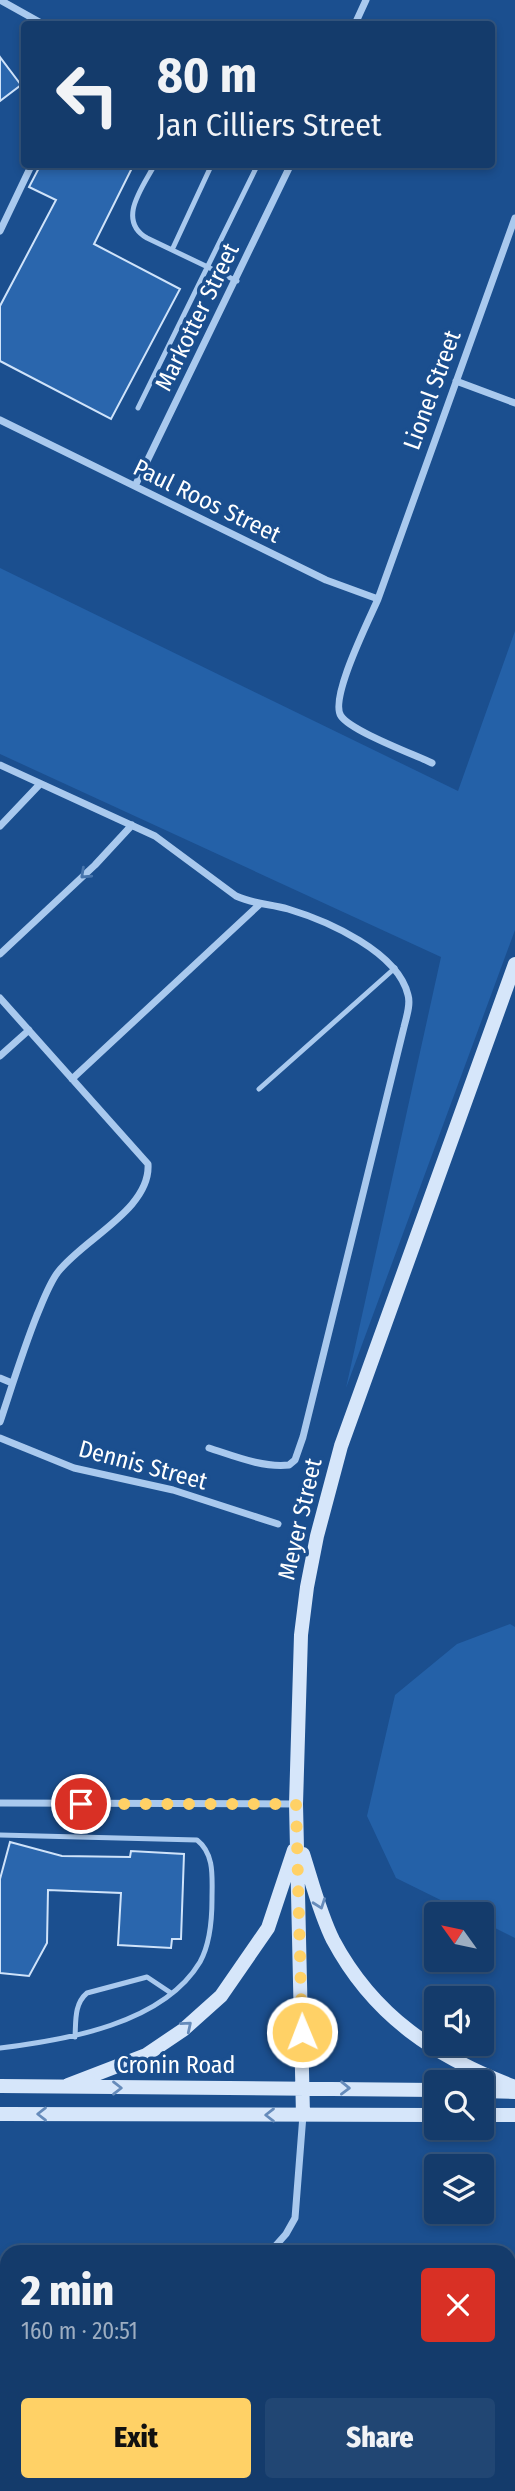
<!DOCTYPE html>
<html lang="en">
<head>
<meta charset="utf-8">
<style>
  body { margin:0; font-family:"Fira Sans Condensed",sans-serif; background:#214673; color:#f1f3f6; height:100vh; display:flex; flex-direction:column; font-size:26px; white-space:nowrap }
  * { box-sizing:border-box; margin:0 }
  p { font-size:23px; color:#9dadc1 }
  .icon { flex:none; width:38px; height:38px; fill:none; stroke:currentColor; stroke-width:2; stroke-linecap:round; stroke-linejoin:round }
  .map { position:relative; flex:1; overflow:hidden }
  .sheet { position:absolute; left:0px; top:2245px; width:516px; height:247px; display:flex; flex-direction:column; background:#143b6b; border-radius:21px 21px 0 0; box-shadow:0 4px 10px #0003,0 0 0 2px #33557e }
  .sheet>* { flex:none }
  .banner { position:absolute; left:21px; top:21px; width:474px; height:147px; border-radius:7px; box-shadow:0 4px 10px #0003,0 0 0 2px #33557e; background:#143b6b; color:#f1f3f6; overflow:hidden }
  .needle { width:46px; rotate:303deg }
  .buttons { position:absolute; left:424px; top:1902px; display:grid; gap:14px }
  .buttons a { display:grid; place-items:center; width:70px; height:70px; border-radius:7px; background:#143b6b; box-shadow:0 4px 10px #0003,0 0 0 2px #33557e; font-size:35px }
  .pin { position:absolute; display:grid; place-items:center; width:60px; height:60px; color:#fff; margin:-30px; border:4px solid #fff; border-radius:50%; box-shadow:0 2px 7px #0007 }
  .me { position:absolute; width:77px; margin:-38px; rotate:359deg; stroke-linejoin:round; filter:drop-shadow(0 0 5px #0008) }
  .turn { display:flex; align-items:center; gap:24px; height:147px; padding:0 21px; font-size:32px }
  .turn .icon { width:91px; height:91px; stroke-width:2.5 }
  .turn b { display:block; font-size:49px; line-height:60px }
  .round { display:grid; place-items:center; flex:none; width:74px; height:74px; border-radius:7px; background:#214673 }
  .overview { display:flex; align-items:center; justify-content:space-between; height:119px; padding:0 21px }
  h1 { font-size:42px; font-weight:800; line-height:52px }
  .button { display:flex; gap:14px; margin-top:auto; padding:14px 21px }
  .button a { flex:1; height:80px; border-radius:7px; background:#ffd166; color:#111; font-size:28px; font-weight:800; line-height:80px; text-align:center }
  .button a+a { background:#214673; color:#f1f3f6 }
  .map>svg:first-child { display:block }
</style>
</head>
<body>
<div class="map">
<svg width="515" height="2491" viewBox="0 0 515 2491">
  <rect width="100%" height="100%" fill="#1b4f8f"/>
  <path fill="#2461a8" d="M0,568l458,223 57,-160v299l-169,458 95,-431 -441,-203z
    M510,1624l5,3v311l-34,-17v-7h-12l-73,-36 -29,-62 28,-121 62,-51z"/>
  <path fill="#2a66ad" stroke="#cfe3fa" stroke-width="2" d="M0,57l21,28 -21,16z
    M41,164h93l-40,80 86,45 -69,130 -111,-58v-55l56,-106 -27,-13z
    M10,1842l52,14 68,1 1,-6 53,3 -3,85h-9l-1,9 -53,-3 3,-52 -73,-3 -1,53 -18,33 -29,-3v-94z"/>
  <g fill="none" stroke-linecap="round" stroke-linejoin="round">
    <path stroke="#a9c9ee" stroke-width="5" d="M155,164c-12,23 -39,56 -8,74l90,43
      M172,250l40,-86
      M138,408l120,-244
      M259,1089l136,-121
      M0,1835l197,5c18,14 15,38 15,59 0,20 -2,45 -12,63 -37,62 -134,78 -200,86
      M75,2037c1,-16 -1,-33 12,-44l60,-16 24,16"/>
    <path stroke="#a9c9ee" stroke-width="7" d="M0,0l43,24
      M355,24l11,-24
      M0,231l32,-67
      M456,381l59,22
      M0,420l326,160 52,19 137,-381
      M135,486l156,-322
      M378,599c-9,21 -49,100 -37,117 10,15 72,38 91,47
      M0,765l155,71 81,60c17,8 34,8 52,13 40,12 110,43 120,86 3,10 -2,23 -4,32l-101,410 -8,23 -6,5c-26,3 -55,-9 -80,-17
      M0,826l40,-42
      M0,954l95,-89 37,-40
      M0,998l148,166c3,45 -65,75 -90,108 -9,12 -15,29 -21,43 -14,35 -25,71 -37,107
      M0,1056l29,-26
      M72,1079l188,-175
      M0,1378l12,5
      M0,1438l74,30 99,22 105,34
      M0,1803l296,1
      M270,2252l16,-18 9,-16 8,-103
      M509,2458l6,-7
      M63,2491l5,-6
      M481,2491l5,-6"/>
    <path stroke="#d6e6fa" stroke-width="14" d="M303,1854c9,28 17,60 30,86 41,77 103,117 182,147
      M68,2085l78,-30 37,-25 38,-34 47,-68 26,-78
      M0,2086l436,4
      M481,2091l34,1
      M0,2114l436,1
      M303,2115l-7,-311 5,-169 6,-48 10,-51 24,-90 174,-482
      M481,2115h34"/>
  </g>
  <defs><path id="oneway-chevron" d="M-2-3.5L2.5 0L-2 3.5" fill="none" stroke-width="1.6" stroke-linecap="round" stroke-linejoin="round" transform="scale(1.75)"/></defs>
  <use stroke="#4674ac" href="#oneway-chevron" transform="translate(85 874) rotate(137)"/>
  <g stroke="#668bba">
    <use href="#oneway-chevron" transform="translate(320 1904) rotate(70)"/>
    <use href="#oneway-chevron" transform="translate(187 2026) rotate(-40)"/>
    <use href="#oneway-chevron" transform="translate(117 2088)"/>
    <use href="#oneway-chevron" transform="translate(345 2088) rotate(1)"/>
    <use href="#oneway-chevron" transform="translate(42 2114) rotate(-180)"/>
    <use href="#oneway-chevron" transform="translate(270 2115) rotate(-180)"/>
  </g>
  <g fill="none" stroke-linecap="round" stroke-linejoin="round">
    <path stroke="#ffd166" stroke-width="12" stroke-dasharray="0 21.6" d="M81,1804h215l6,228"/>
  </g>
  <g text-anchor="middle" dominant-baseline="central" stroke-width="7" stroke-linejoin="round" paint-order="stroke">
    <g font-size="24" fill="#fff" stroke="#1b4f8f">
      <text transform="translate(197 317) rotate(-64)">Markotter Street</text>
      <text transform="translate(432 390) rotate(-70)">Lionel Street</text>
      <text transform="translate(207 501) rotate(26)">Paul Roos Street</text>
      <text transform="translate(143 1465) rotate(15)">Dennis Street</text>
      <text transform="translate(300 1519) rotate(-77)">Meyer Street</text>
      <text x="176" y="2065">Cronin Road</text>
    </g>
  </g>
</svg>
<div class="buttons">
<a><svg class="needle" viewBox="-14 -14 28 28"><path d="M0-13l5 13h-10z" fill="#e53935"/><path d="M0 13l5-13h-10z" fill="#9dadc1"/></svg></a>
<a><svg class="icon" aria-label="sound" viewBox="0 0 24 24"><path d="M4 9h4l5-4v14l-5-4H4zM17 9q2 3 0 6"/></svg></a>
<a><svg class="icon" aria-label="search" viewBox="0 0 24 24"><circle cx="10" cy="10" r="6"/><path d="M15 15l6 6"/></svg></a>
<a><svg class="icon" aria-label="layers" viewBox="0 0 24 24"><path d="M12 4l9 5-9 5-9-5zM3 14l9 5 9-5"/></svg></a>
</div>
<div class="pin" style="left:81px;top:1804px;background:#d93025"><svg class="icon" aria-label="arrive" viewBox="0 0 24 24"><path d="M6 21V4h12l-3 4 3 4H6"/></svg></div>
<svg class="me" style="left:302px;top:2032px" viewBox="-20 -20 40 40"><circle r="17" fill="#ffd166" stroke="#fff" stroke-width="3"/><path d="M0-11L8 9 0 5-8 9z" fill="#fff"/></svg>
<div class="banner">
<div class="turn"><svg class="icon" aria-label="left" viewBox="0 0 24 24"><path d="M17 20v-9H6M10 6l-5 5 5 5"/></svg><div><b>80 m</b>Jan Cilliers Street</div></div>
</div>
<section class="sheet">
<div class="overview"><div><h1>2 min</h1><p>160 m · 20:51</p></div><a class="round" style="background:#d93025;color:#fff"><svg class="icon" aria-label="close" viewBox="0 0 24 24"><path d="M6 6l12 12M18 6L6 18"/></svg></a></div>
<div class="button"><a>Exit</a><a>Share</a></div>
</section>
</div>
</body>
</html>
